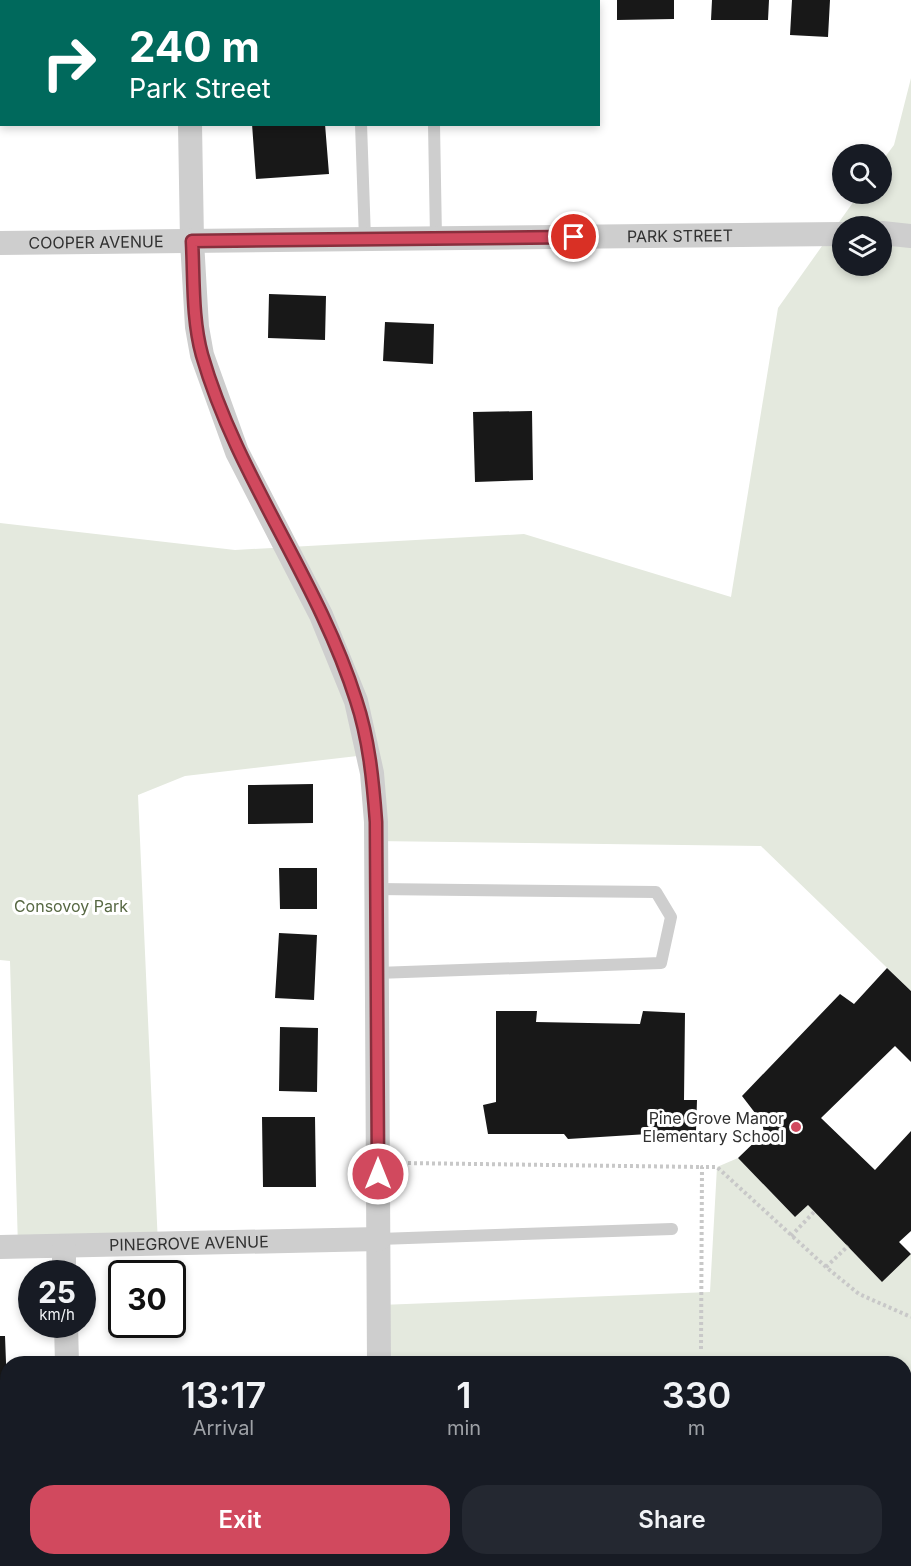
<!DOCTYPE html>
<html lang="en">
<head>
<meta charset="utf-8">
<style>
  body { margin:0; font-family:Inter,sans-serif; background:#242831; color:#f1f3f6; height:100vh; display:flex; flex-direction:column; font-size:22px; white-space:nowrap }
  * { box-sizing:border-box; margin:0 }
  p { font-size:20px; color:#9ea1a6 }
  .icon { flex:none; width:33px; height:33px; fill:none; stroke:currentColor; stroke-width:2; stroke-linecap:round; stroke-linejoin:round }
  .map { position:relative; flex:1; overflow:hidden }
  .panel { position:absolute; left:0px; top:1356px; width:912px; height:210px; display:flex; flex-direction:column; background:#171b24; border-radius:24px 24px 0 0; box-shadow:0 3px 9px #0003 }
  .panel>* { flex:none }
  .top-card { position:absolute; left:0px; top:0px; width:600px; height:126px; box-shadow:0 3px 9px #0003; background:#00695c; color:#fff; overflow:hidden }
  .buttons { position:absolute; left:832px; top:144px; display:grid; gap:12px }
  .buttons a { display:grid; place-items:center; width:60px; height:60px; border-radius:50%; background:#171b24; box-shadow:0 3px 9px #0003; font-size:30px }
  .speed { position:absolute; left:18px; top:1260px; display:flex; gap:12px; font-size:30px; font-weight:700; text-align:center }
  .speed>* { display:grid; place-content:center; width:78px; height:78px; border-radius:50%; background:#171b24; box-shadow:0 3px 9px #0003; line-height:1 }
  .speed small { font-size:15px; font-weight:400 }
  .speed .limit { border:3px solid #111; border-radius:9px; background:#fff; color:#111 }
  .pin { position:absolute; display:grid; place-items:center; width:51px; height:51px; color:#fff; margin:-26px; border:3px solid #fff; border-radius:50%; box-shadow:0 2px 6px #0007 }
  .me { position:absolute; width:66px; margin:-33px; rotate:0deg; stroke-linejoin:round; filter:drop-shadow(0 0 4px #0008) }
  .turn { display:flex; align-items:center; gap:21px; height:126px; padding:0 30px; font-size:27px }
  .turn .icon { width:78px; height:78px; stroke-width:2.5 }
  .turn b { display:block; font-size:42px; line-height:51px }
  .eta { display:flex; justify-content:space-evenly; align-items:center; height:102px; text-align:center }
  .eta b { font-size:36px; font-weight:600; line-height:42px }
  .action { display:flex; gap:12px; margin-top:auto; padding:12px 30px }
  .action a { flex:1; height:69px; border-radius:24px; background:#d1495e; color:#fff; font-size:24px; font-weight:600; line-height:69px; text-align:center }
  .action a+a { background:#242831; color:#f1f3f6 }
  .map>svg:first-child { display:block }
</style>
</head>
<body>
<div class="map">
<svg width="911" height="1566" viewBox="0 0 911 1566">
  <rect width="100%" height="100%" fill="#fff"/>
  <path fill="#e4e9de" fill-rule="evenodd" d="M911,78v913l-150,-145 -387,-5 -8,-86 -181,21 -47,19 20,450 -140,3 -8,-287 -10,-1v-437l235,27 289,-16 207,63 47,-289 81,-114h23v-33l12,-16zM843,226h39v40h-39z
    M738,1158l57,59 13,-12 73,76 30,-27v312h-527v-8h520v-194l-523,-1 -1,-58 330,-13 7,-125z"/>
  <path fill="#181818" d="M617,0h57v19l-57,1z
    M712,0h57l-1,20h-57z
    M792,0h38l-2,37 -38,-2z
    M252,124h73l4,50 -73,5z
    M269,294l57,2 -1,44 -57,-2z
    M385,322l49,2 -1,40 -50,-3z
    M532,411l1,69 -58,2 -2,-70z
    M313,784v39l-65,1v-39z
    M279,868h38v41h-37z
    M279,933l38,2 -3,65 -39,-2z
    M887,968l24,23v71l-16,-16 -74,72 54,52 36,-39v100l-12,11 12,12 -29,28 -74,-77 -13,12 -57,-59 26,-25 -2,-11 -20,-26 98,-102 14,10z
    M496,1011h41l-1,11 104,2 3,-13 42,2 -1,87h13l-1,31 -128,8 -4,-5h-76l-5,-29 13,-3z
    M280,1027l38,1 -1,64 -38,-1z
    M262,1117h53l1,70h-53z
    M0,1336h5l2,53h-7z
    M0,1430h8l-1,54 -7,-1z
    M0,1520h5l1,46h-6z
    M130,1558h45v8h-46z"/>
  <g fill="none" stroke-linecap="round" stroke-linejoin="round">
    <path stroke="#c8c8c8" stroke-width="4" stroke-dasharray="3 3" stroke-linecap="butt" d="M402,1163l300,4
      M791,1236l23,-24
      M826,1267l22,-21
      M701,1349l1,-182h15l109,100 33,27 52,23"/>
    <path stroke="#cecece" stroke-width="12" d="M361,124l4,115
      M434,124l2,114
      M377,889l279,3 15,25 -10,46 -284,10
      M379,1239l293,-10"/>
    <g stroke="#cecece" stroke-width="24">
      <path d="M192,2v-2"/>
      <path d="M190,124l2,117 5,86 5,28 35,97 84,163 35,86 16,72 4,49 3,542"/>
      <path d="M882,233l29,3"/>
      <path id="s1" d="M0,243l843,-9"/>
      <path id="s2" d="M0,1247l379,-8"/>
      <path d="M64,1247v27"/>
      <path d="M66,1324l1,40"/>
      <path d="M71,1558l1,8"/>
      <path d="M379,1558v8"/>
    </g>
  </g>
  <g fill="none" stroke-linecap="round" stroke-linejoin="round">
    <defs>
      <path id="route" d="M378,1174l-2,-352c-3,-41 -7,-83 -20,-122 -38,-121 -119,-223 -154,-345 -10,-36 -8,-77 -10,-114l382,-4"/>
    </defs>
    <use href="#route" stroke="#882f3d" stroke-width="15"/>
    <use href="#route" stroke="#d1495e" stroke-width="10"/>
  </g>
  <circle fill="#d1495e" stroke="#fff" stroke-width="2" cx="796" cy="1127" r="6"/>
  <g text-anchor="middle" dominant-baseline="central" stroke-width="6" stroke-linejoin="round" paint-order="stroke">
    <g font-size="16" fill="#313131" stroke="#fff">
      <text stroke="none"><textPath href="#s1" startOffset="680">PARK STREET</textPath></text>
      <text stroke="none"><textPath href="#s1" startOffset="96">COOPER AVENUE</textPath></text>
      <text stroke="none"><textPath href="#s2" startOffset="189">PINEGROVE AVENUE</textPath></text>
    </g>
    <g font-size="16" fill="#576843" stroke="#fff">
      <text x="71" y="906">Consovoy Park</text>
    </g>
    <g font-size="16" fill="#313131" stroke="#fff" text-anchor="end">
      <text x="784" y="1118">Pine Grove Manor<tspan x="784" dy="18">Elementary School</tspan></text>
    </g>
  </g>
</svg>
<div class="buttons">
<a><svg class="icon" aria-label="search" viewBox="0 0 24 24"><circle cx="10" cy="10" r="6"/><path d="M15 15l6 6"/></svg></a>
<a><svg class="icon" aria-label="layers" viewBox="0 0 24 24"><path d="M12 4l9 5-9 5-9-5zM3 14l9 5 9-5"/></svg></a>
</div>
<div class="speed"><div>25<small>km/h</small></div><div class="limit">30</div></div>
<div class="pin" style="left:574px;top:237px;background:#d93025"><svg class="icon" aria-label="arrive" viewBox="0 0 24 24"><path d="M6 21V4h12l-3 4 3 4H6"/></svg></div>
<svg class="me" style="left:378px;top:1174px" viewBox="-20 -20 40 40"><circle r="17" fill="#d1495e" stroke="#fff" stroke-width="3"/><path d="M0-11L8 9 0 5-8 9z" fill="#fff"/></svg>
<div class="top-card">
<div class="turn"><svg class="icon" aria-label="right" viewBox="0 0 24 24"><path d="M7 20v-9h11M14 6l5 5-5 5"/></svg><div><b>240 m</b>Park Street</div></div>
</div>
<section class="panel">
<div class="eta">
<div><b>13:17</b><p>Arrival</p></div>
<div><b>1</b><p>min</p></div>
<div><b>330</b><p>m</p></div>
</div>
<div class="action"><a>Exit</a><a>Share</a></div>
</section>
</div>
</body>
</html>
